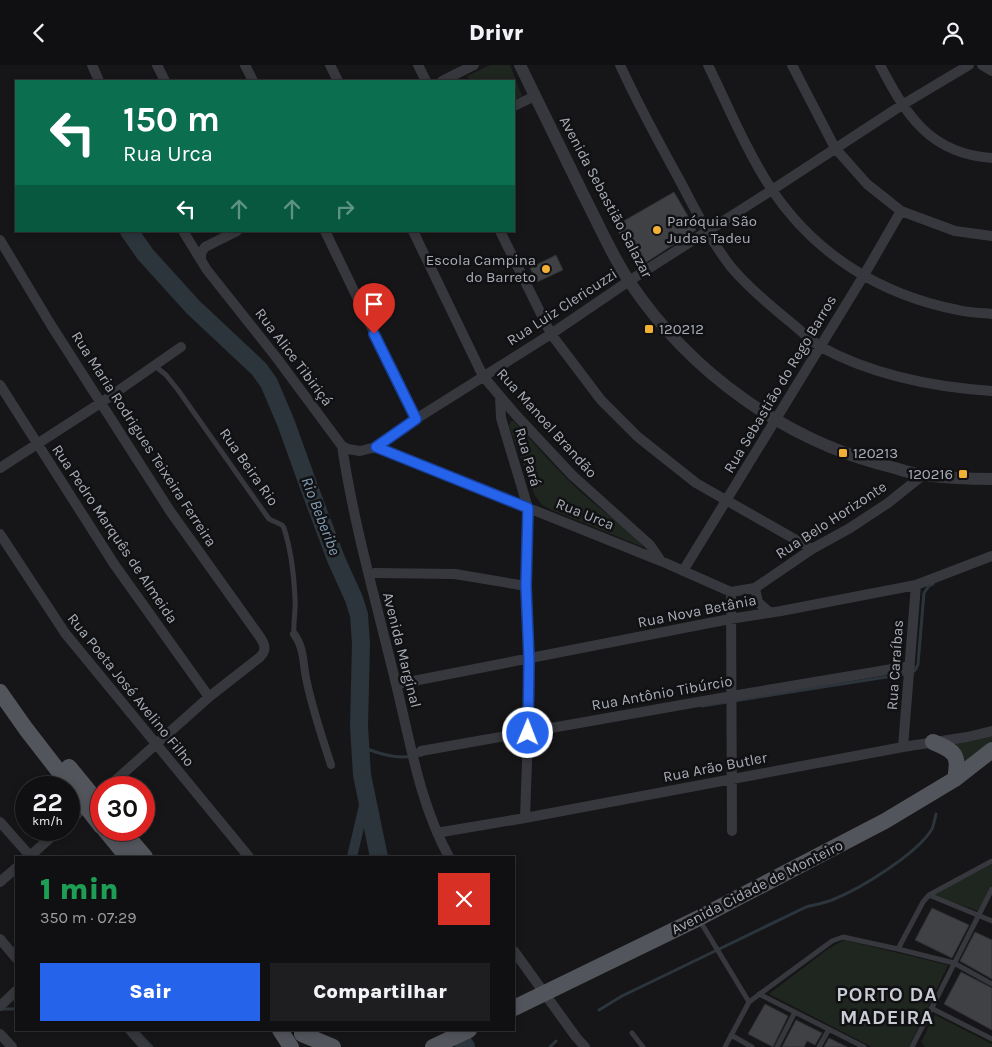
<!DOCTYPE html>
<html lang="pt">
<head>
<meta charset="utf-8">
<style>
  body { margin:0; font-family:Karla,sans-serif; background:#1e1e20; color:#f1f3f6; height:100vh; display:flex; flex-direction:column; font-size:19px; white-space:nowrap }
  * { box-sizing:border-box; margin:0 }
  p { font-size:16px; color:#9c9d9f }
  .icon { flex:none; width:28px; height:28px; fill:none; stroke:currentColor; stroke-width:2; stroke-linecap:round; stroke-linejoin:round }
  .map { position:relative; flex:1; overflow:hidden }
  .drawer { position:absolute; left:15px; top:791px; width:500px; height:175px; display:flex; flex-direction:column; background:#101012; border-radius:0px; box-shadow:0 2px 8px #0003,0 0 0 1px #303032 }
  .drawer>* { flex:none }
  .top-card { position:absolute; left:15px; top:15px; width:500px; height:152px; border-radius:0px; box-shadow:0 2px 8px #0003,0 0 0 1px #303032; background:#0b6e4f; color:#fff; overflow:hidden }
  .speed { position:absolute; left:15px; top:711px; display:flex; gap:10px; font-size:25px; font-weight:700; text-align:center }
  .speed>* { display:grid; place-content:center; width:65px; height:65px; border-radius:50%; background:#101012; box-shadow:0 2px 8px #0003,0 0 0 1px #303032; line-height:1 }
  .speed small { font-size:12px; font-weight:400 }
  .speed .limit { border:8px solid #d22; background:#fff; color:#111 }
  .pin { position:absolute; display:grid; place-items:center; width:42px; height:42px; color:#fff; margin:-51px -21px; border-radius:50% 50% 50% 0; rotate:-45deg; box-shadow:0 0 5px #0007 }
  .pin .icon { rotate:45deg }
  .me { position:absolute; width:55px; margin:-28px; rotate:1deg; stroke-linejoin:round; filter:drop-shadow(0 0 4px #0008) }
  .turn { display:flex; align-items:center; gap:18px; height:105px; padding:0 25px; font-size:22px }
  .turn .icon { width:65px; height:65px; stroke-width:2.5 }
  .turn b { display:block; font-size:35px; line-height:42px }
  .lanes { display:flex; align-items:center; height:48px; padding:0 25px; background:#0003; justify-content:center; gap:25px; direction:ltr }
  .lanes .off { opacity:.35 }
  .round { display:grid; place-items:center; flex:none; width:52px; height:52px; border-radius:0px; background:#1e1e20 }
  .summary { display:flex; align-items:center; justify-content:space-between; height:85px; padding:0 25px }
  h1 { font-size:30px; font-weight:800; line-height:38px; color:#1e9e55 }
  .cta { display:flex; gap:10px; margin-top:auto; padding:10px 25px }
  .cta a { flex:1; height:58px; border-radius:0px; background:#2563eb; color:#fff; font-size:20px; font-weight:800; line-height:58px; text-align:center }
  .cta a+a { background:#1e1e20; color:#f1f3f6 }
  header { display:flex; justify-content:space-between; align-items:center; height:65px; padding:0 25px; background:#101012; font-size:22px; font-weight:800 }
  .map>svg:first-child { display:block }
</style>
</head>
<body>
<header><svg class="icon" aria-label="back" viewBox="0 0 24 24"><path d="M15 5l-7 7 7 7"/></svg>Drivr<svg class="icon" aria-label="person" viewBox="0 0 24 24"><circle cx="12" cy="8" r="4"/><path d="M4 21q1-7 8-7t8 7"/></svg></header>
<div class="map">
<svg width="992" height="982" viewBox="0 0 992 982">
  <rect width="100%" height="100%" fill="#161618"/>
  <path fill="#1e261f" d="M490,0h20l12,31 -8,4v-19h-44l-3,-5z
    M511,356h3c23,26 45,51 70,74 20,17 41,32 59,51v1l-89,-36 -12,-6 -7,-9 -26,-70z
    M992,669v7l-31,27 -9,-26z
    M992,799v21l-14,26 -45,-16z
    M844,875l104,25 -39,82h-37l-103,-53 59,-45z
    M935,950l57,29v3h-67l-4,-5z"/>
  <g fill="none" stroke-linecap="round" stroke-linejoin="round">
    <path stroke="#2c353c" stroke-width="3" d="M702,641l210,-33 4,-4 2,-5 6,-71 5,-7 4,-2
      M360,681c21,9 39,14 62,9
      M2,944h14
      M599,945l23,-14 184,-89c8,-2 18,-4 26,-7 28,-11 85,-46 100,-71 2,-5 3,-10 4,-15
      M137,966l15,16
      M550,982l6,-6"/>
    <path stroke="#2c353c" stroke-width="10" d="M352,792l14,-60"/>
    <path stroke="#2c353c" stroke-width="18" d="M129,166l16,23 48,53 66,62 10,14 17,40 23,64 27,72 18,40 5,16 2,29 -2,82 3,49 17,82
      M455,965l11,17"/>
  </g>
  <path fill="#404145" stroke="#303034" d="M674,127l22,38 -57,37 -24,-41z
    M556,190l7,15 -26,12 -7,-14z
    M932,843l37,17 -17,33 -37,-18z
    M975,867l17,8v39l-32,-18z
    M961,907l31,16v42l-48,-26z
    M765,939l23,12 -15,31 -25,-13z
    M796,955l26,13 -7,12 -8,-4 -3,6h-22z
    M829,973l18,9h-23z"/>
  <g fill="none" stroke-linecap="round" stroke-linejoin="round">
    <path stroke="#37383d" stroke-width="5" d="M155,301l11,9 12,15 91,129 13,6 2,3c7,22 10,47 11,70 1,13 -2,24 -1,36
      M929,830l63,-34
      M700,856l49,81
      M992,856l-63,-26 -6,7 -25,47 56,14 38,21
      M759,929l105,53
      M931,943l61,31
      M632,968l11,14
      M731,970l21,12
      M725,982l24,-45 83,-61 11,-4 55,12
      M777,982l18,-35
      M819,982l10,-18
      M912,982l80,-158"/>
    <path stroke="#37383d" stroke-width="8" d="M294,569c10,13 9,29 12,44 6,30 16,59 25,87"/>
    <path stroke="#37383d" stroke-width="10" d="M92,0l7,16
      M157,0l8,16
      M245,0l8,16
      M330,0l8,16
      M418,0l8,16
      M620,0c18,39 38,76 59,114 16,30 31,61 52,88 17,20 37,37 58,54 10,8 21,19 32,26 53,29 112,40 171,44
      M708,0c20,41 39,87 64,125 44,65 109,105 186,120 11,3 23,3 34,4
      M792,0l43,83 32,36 34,27 54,20 37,5
      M880,0c26,50 50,89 112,93
      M982,0l10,6
      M442,16l32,-16
      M514,41l21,-10
      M183,166l24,39 69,87 66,89 6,3 12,2 16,-4 40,-28 135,-85 78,-53 143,-91 130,-85 67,-40
      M325,166l91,188
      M413,166l70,145 33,39 56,60 78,70 11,16
      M500,166l51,103 50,66 37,37 58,46 116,66
      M0,175l51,85 119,186 90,126c5,8 7,13 0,20l-51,40 -101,90
      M201,194v-6l4,-6 32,-16
      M0,320l114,179 95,133
      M500,331l1,22 27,90 -2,78 3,73 -1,74 -3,85
      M342,381c12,80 34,155 53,234 15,60 24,122 54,177
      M376,382l285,114 70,31 24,-4 3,14 12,11
      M0,403l102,-66 79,-55
      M0,469l65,99 184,224
      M683,506l181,-296 37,-64
      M375,508l80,1 71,12
      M755,523l57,-39 38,-21 38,-25 35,-28
      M731,527l1,239
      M403,618l327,-64 51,-8 135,-26 76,-29
      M903,682l13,-162
      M421,686l311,-55 178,-30
      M69,756l32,-28
      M0,757l31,35
      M442,767l83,-14 378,-71 64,-10 25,-6
      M29,792l30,-27
      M0,817l16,-14
      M0,874l16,19
      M514,886l62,86 9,10
      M0,941l16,-15
      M130,965l15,17
      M0,969l12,13"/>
    <path stroke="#37383d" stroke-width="12" d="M520,0c21,43 42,86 63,129 15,29 28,60 46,87 61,92 159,162 266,187 9,3 19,6 29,7 23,3 45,4 68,4"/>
    <path stroke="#53555c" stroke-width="16" d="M0,627l26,37 75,97
      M933,677c22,9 27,13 22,37
      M69,702l32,39
      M105,765l22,27
      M122,765l23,27
      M514,943l185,-90 186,-97 70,-42 37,-29
      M280,965l11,17
      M302,969l31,13
      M433,982l36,-17"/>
  </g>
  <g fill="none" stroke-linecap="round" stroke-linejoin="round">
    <defs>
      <path id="route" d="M374,269l42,85 -40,28 152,61 -2,78 3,73 -1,74"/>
    </defs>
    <use href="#route" stroke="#184099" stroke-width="12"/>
    <use href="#route" stroke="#2563eb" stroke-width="9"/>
  </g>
  <g fill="#f2b134" stroke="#111113" stroke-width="2">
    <circle cx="657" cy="165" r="5"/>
    <circle cx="546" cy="204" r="5"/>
    <rect x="644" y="259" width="10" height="10" rx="2.5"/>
    <rect x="838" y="383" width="10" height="10" rx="2.5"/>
    <rect x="958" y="404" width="10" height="10" rx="2.5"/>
  </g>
  <g text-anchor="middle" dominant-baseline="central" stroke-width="5" stroke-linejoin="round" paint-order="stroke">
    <g font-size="15" fill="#a8adb8" stroke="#111113">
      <text transform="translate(606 132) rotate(62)">Avenida Sebastião Salazar</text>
      <text transform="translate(562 242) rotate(-33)">Rua Luiz Clericuzzi</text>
      <text transform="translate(294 292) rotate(53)">Rua Alice Tibiriçá</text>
      <text transform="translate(780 319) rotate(-59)">Rua Sebastião do Rego Barros</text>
      <text transform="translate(547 358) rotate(48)">Rua Manoel Brandão</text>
      <text transform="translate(144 374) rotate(57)">Rua Maria Rodrigues Teixeira Ferreira</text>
      <text transform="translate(528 392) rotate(74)">Rua Pará</text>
      <text transform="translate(249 402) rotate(55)">Rua Beira Rio</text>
      <text transform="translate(585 449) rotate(22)">Rua Urca</text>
      <text transform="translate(831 455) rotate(-33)">Rua Belo Horizonte</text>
      <text transform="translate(115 469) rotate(56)">Rua Pedro Marquês de Almeida</text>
      <text transform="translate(697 546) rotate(-11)">Rua Nova Betânia</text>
      <text transform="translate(402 585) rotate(76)">Avenida Marginal</text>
      <text transform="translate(895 600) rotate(-86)">Rua Caraíbas</text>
      <text transform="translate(131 625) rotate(51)">Rua Poeta José Avelino Filho</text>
      <text transform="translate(662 628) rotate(-10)">Rua Antônio Tibúrcio</text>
      <text transform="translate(715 702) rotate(-11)">Rua Arão Butler</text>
      <text transform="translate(757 822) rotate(-27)">Avenida Cidade de Monteiro</text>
    </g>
    <g font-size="15" fill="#a8adb8" stroke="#111113" text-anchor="start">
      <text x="667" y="156">Paróquia São<tspan x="667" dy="17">Judas Tadeu</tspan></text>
      <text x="536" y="195" text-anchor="end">Escola Campina<tspan x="536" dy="17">do Barreto</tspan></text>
      <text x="659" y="264">120212</text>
      <text x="853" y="388">120213</text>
      <text x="953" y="409" text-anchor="end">120216</text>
    </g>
    <g font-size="16" font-style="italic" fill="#7f9bb3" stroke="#111113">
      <text transform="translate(321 451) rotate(69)">Rio Beberibe</text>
    </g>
    <g font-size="20" font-weight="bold" letter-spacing="1" fill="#c9ccd4" stroke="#111113">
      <text x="887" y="929">PORTO DA<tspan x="887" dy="23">MADEIRA</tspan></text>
    </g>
  </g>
</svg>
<div class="speed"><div>22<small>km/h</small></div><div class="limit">30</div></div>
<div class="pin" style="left:374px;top:269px;background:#d93025"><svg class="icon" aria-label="arrive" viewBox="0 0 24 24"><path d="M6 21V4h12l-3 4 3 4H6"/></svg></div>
<svg class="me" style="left:528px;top:668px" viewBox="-20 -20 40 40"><circle r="17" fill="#2563eb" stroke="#fff" stroke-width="3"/><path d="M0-11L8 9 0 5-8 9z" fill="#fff"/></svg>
<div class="top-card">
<div class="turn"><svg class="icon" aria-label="left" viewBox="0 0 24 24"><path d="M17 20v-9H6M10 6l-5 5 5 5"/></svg><div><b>150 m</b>Rua Urca</div></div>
<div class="lanes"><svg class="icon" aria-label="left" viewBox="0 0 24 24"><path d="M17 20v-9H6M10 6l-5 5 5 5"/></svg><svg class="icon off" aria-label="ahead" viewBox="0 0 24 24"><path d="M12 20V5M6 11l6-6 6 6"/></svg><svg class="icon off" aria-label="ahead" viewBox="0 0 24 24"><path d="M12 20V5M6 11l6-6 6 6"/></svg><svg class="icon off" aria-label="right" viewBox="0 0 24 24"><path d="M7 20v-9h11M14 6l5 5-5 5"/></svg></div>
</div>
<section class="drawer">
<div class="summary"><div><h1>1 min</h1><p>350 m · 07:29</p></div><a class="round" style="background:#d93025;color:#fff"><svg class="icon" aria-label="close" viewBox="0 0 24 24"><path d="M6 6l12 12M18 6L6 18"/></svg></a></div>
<div class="cta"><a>Sair</a><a>Compartilhar</a></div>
</section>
</div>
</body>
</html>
